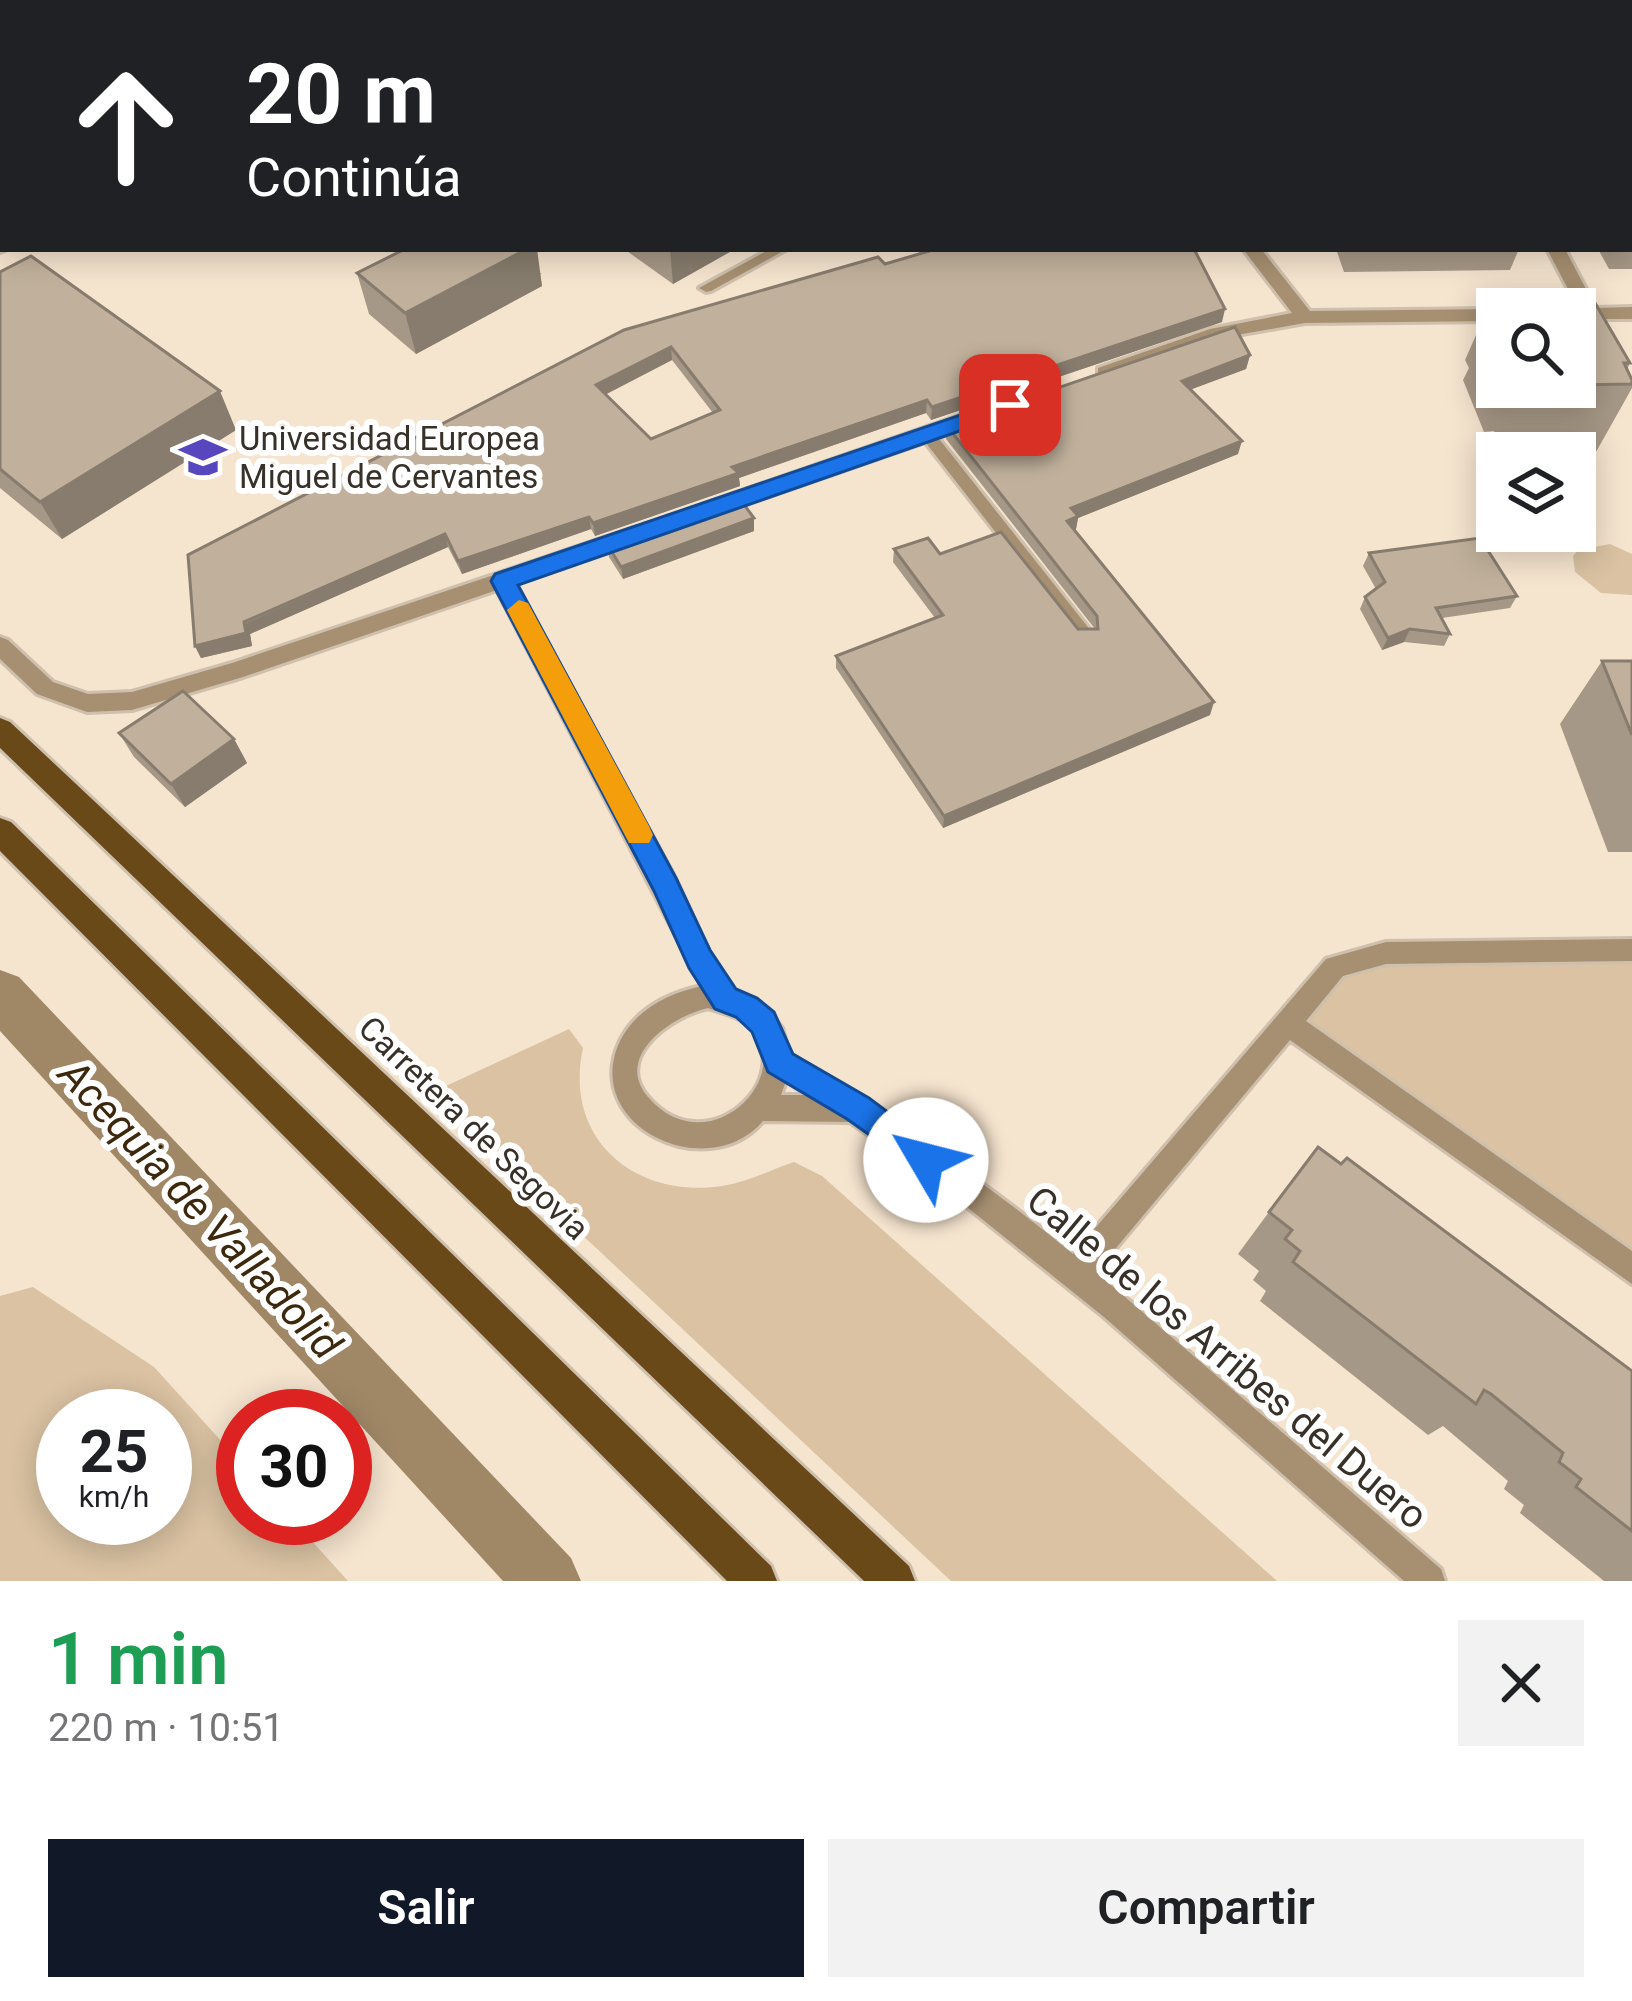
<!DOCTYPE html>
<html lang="es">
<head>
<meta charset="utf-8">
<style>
  body { margin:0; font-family:Roboto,sans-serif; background:#f2f2f2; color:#202124; height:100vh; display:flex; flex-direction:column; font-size:45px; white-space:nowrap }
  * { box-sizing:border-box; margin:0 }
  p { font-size:39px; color:#757577 }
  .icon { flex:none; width:66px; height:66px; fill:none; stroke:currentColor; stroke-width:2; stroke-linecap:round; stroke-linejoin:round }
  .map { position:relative; height:1581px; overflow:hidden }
  .panel { display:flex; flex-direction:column; background:#fff; flex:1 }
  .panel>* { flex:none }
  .hud { position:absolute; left:0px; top:0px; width:1632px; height:252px; box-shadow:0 6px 30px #0003; background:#202124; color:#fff; overflow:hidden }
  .fabs { position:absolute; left:1476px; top:288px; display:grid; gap:24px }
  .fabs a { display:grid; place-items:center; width:120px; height:120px; border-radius:0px; background:#fff; box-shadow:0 6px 30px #0003; font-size:60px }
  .speed { position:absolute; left:36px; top:1389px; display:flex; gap:24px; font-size:60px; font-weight:700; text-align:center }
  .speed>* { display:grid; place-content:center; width:156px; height:156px; border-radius:50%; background:#fff; box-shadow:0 6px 30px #0003; line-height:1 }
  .speed small { font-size:30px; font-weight:400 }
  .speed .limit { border:18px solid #d22; background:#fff; color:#111 }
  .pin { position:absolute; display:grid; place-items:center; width:102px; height:102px; color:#fff; margin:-51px; border-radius:24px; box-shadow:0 6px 18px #0006 }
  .me { position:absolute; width:132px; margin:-66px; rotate:307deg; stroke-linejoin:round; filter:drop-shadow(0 0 9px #0008) }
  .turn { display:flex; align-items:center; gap:42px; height:252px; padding:0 48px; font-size:54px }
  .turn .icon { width:156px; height:156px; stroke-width:2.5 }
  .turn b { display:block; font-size:84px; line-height:102px }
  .round { display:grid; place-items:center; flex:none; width:126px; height:126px; border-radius:0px; background:#f2f2f2 }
  .headline { display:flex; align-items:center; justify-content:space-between; height:204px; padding:0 48px }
  h1 { font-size:72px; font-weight:600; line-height:90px; color:#1e9e55 }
  .primary-button { display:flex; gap:24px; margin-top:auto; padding:24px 48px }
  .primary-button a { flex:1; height:138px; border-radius:0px; background:#111827; color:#fff; font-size:48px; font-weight:600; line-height:138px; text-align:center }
  .primary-button a+a { background:#f2f2f2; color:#202124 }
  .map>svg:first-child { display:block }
</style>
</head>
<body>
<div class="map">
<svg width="1632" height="1581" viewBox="0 0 1632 1581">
  <rect width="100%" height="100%" fill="#f5e4ce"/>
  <path fill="#dac2a2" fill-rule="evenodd" d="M1610,544l22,10v41l-31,-2 -26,-21 -2,-16 5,-6z
    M1632,952v317l-344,-246 47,-56 51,-14z
    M569,1029l14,19c-20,90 51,151 139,138 24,-4 49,-16 72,-24l28,14 455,405h-326l-520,-488z
    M33,1287l121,80 89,98v53h48l57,63h-348v-285zM165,1416v102h-102v-102z"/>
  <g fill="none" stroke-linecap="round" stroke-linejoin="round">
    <path fill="#a08867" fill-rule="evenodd" d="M0,970l19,7 552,581 10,23h-78l-503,-550z"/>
    <defs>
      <path id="lane" d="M673,0l-4,3h-58l4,-3z
        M770,249h17l-76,42 -5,1 -7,-4z
        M927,429l5,1 159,201 2,4 -2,4h-12l-157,-201v-8z"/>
      <path id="street" d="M527,0h16l-17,3z
        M1050,0h16l2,3h-16z
        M1421,0h16l2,3h-16z
        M0,210h3l-3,11z
        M0,237h3v12h5l-8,3z
        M1243,249h18l49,62 187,-2v12l-192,2 -85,15 -108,38h-14v-8l112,-39 82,-16z
        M1547,249h18l31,59 36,-1v12h-32l-8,5 -17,-5 -1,-10 4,-1z
        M976,410l10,7 -3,5 -268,93 -7,2 -10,-7 3,-5z
        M636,527l7,3 4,5 -4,5 -128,44 160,294 33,73 29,44 23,8 22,25 7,25c99,62 194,127 284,201l253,-295 60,-17 246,-3v22l-246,3 -43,12 -37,45 326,230v33l-342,-244 -194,232 345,297 4,12h-41l-300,-264 -162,-130 -92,-65 -87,-1c-55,65 -183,5 -143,-80 16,-32 49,-48 82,-55l-205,-396 -254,87 -111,33 -45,2 -50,-18 -37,-35v-22l8,3 45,42 35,12 44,-2 100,-29zM708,1008c11,4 26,7 35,13 63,48 -33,148 -95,76 -35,-41 24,-81 60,-89zM786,1081l22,14h-27z"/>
      <path id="primary" d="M0,718l10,4 899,844 6,15h-51l-864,-833z
        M0,818l11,4 760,744 6,15h-50l-727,-730z"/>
    </defs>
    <use href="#lane" stroke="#cfc0ad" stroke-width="6"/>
    <use href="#street" stroke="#cfc0ad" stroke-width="6"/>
    <use href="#primary" stroke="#cfc0ad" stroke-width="6"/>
    <use href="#lane" fill="#a79071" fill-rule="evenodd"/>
    <use href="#street" fill="#a79071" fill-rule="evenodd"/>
    <use href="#primary" fill="#694918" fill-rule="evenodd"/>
  </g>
  <path fill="#a69886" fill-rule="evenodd" d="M1521,0h111v269h-23l-11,-20h31v-246h-106z
    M624,249h111l-62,35z
    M1336,249h183l-9,21 -166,2z
    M885,264l337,58 -291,98 -5,-7 -187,65 1,8 -145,50 -4,-7 -129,45 -14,-27 -198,87 2,12 -51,12 -6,-12 429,-316zM672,360l41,53 -62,26 -46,-44z
    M0,272l236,158 -174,109 -62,-51z
    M357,273h185l-2,1 2,12 -126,68 -47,-40z
    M1588,291l42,72 -3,6 5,11v8l-36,64 -94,1 -8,-22 -10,1 -21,-52 6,-12 -4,-8 30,-68zM1497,309h78v78h-78z
    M1250,355l-4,14 -55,20 47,65 -160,64 -2,11 -2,1 136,185 -267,113 -107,-160v-12l99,-38 -42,-56 1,-13 46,5 138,75h17l-149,-190 1,-13z
    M754,518v13l-131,48 -14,-22 -2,-13z
    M1369,553l148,43 -7,12 -68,10 8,16 -6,12 -40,-4 -22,8 -22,-41 5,-12 11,-8 -13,-23z
    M1602,661h30v191h-24l-48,-128z
    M119,733l115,6 13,24 -62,44 -51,-50z
    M1269,1212l363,159v210h-28l-84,-68 4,-8 -20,-16 4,-8 -65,-55 -15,9 -168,-134 6,-10 -13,-11 6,-9 -21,-17z"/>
  <path fill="#877c6d" d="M537,249l5,37 -126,68 -11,-41 121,-63z
    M670,249h65l-62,35z
    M1225,309l-3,13 -291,98 1,-13z
    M671,347l1,13 -74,38 -2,-13z
    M1250,355l-4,14 -67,25 3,-13z
    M220,391l16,39 -174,109 -22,-37z
    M927,400l-1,13 -187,65 1,8 -145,50 -2,-13 139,-56z
    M1242,441l-4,13 -160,64 -2,11 -12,5 7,-26z
    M589,517l2,12 -129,45 -4,-13z
    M754,518v13l-131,48 -2,-12z
    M445,534l3,13 -198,87 2,12 -51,12 -6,-12z
    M1410,629l-6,13 -22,8 6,-12z
    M1214,702l-4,13 -267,113 1,-12z
    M234,739l13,24 -62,44 -14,-23z"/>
  <path fill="#c1b19c" stroke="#877c6d" stroke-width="3" fill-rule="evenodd" d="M0,0h64l1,3h-62v61l-3,-7z
    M1587,0h45v72l-3,-5v-64h-40z
    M1629,157h3v24l-3,-5z
    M405,249h122l-122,64 -48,-40z
    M936,249h258l31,60 -293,98 -5,-7 -195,67 7,6 -146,50 -4,-6 -131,44 -13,-27 -201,88 2,11 -51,13 -7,-91 436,-225 254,-73 7,7zM671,347l49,63 -69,29 -55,-54z
    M31,256l189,135 -180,111 -40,-33v-197z
    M1588,291l42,72h-6l8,17v4l-57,1v-76h-72l-8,-17z
    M1235,327l15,28 -68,26 60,60 -171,67 7,8 -11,5 147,181 -270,114 -108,-160 107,-41 -49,-66 34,-11 12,16 61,-22 77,97h20l-1,-13 -150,-190z
    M739,498l15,20 -133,49 -14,-23z
    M1480,538l37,58 -81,12 14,26 -40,-5 -22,9 -23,-41 20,-15 -16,-29z
    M1602,661h30v74z
    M183,691l51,48 -63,45 -52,-51z
    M1318,1147l23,17 6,-6 285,213v160l-56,-44 5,-8 -22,-17 4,-9 -72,-59 -7,-4 -8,14 -183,-142 7,-11 -15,-12 7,-9 -23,-18z"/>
  <path fill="#1a73e8" stroke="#114b97" stroke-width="3" d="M1010,398l7,2v11l-499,174 158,293 34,72 26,39 21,9 17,14 19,42 76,44 68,51 5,11 -5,11 -11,4 -79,-56 -79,-47 -16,-40 -16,-15 -21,-8 -26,-41 -35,-77 -163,-310 4,-7z"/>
  <path fill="#f59e0b" d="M519,600l9,3 121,223 4,9 -4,8h-20l-122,-233z"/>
  <defs>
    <symbol id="university-bare" viewBox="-9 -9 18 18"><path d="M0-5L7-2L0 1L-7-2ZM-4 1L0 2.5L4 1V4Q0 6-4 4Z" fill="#5846be" stroke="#fff" stroke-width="2.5" paint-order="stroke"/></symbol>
  </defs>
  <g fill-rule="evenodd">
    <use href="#university-bare" x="170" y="424" width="66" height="66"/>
  </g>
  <g text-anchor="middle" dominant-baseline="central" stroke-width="12" stroke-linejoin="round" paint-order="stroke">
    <g font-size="33" fill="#383129" stroke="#fff" text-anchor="start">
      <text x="239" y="438">Universidad Europea<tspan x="239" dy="38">Miguel de Cervantes</tspan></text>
    </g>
    <g font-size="33" fill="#383129" stroke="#fff">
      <text transform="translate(474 1128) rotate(44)">Carretera de Segovia</text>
    </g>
    <g font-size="39" fill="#383129" stroke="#fff">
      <text transform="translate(1227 1358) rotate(40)">Calle de los Arribes del Duero</text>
    </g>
    <g font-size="42" font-style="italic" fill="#3c290d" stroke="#fff">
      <text transform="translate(200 1209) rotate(47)">Acequia de Valladolid</text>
    </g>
  </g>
</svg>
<div class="fabs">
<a><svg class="icon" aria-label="search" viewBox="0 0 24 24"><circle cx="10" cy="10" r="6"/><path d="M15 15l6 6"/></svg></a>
<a><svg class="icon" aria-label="layers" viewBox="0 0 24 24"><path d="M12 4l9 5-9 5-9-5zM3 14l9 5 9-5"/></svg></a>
</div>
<div class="speed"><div>25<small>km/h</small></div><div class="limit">30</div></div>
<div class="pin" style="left:1010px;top:405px;background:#d93025"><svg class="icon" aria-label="arrive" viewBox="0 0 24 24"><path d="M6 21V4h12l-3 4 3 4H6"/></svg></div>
<svg class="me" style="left:926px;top:1160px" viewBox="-20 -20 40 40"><circle r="19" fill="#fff"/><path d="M0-13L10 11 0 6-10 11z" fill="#1a73e8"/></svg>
<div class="hud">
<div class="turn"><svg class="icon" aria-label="ahead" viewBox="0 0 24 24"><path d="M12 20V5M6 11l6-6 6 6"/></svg><div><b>20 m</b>Continúa</div></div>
</div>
</div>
<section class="panel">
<div class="headline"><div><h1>1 min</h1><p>220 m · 10:51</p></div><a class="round"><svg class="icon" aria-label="close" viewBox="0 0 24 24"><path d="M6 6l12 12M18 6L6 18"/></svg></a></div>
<div class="primary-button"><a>Salir</a><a>Compartir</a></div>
</section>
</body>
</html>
